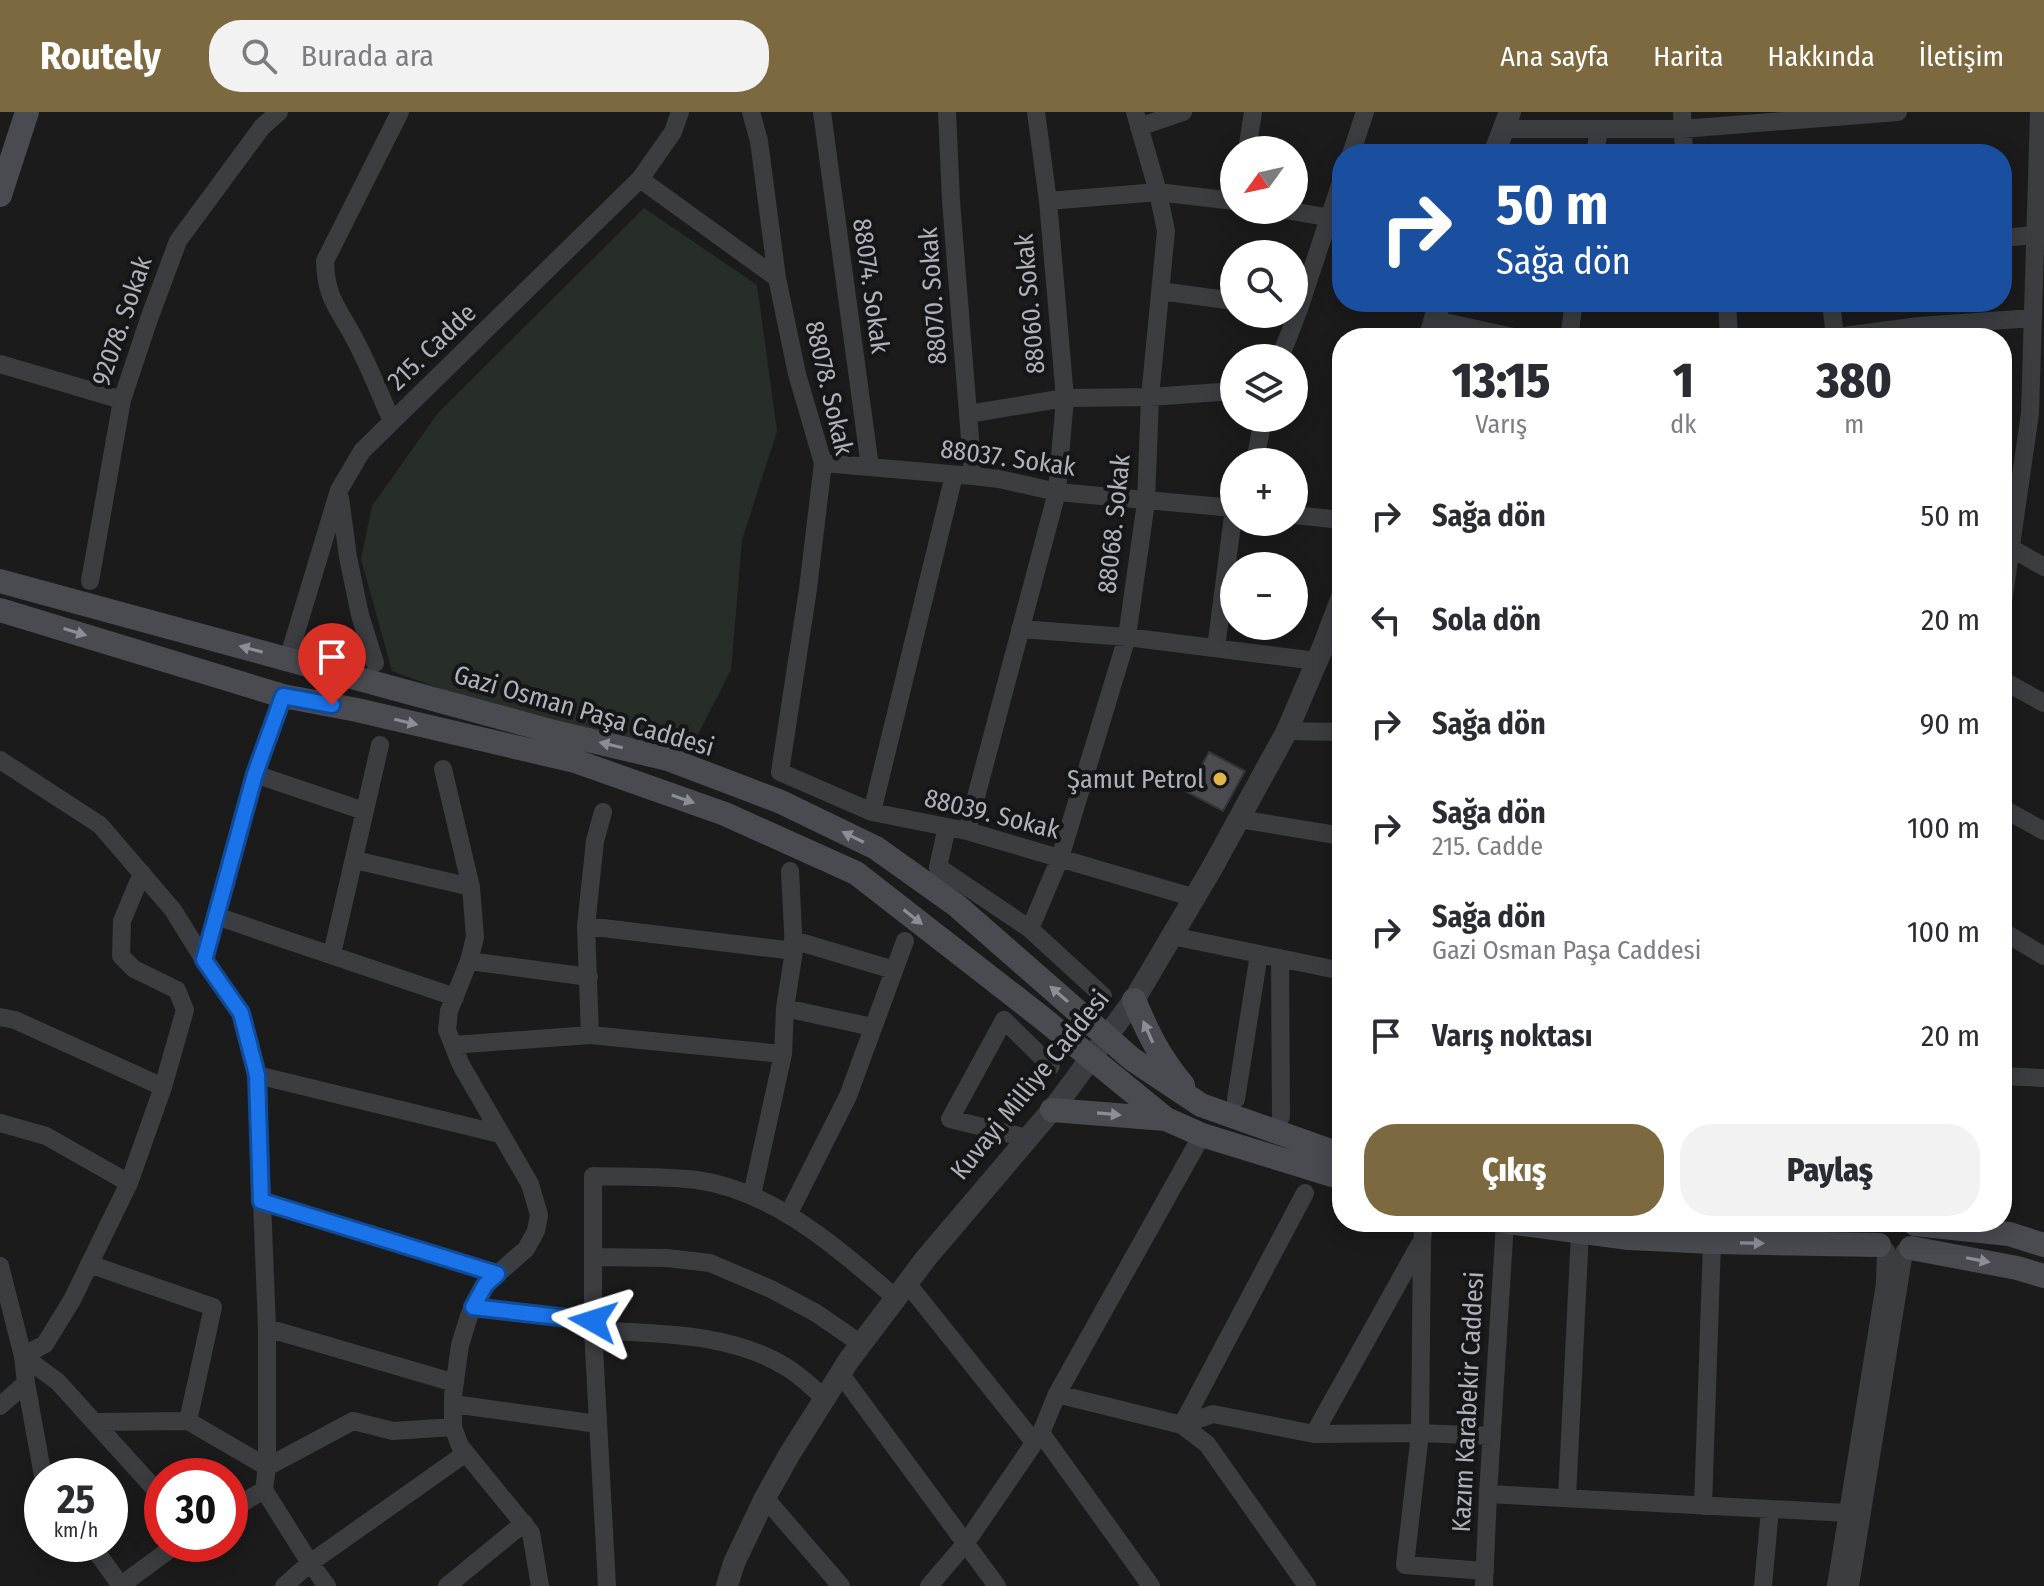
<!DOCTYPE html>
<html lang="tr">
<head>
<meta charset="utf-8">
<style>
  body { margin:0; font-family:"Fira Sans Condensed",sans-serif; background:#f2f2f3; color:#2b2b33; height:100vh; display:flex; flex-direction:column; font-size:30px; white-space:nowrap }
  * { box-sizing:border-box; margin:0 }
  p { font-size:26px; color:#7c7c81 }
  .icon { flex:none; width:44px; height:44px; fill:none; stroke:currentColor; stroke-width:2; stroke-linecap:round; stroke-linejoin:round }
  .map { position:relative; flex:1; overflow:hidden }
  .details { position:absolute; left:1332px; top:216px; width:680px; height:904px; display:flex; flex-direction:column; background:#fff; border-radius:32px; box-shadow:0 4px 20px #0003 }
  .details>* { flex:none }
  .hud { position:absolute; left:1332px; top:32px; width:680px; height:168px; border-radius:32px; box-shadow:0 4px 20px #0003; background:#1a4fa0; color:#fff; overflow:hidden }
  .needle { width:52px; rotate:237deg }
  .tools { position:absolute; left:1220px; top:24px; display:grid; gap:16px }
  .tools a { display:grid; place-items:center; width:88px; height:88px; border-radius:50%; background:#fff; box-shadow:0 4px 20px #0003; font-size:40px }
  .speed { position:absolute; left:24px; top:1346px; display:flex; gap:16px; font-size:40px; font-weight:700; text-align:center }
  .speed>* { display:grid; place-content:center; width:104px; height:104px; border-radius:50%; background:#fff; box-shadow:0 4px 20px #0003; line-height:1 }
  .speed small { font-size:20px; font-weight:400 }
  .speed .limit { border:12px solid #d22; background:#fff; color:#111 }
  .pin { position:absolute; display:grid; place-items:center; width:68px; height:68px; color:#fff; margin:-82px -34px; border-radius:50% 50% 50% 0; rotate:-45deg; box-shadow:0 0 8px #0007 }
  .pin .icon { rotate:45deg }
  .me { position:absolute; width:88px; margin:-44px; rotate:276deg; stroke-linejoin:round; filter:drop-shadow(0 0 6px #0008) }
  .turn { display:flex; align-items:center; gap:28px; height:168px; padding:0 32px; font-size:36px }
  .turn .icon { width:104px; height:104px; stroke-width:2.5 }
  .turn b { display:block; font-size:56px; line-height:68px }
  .eta { display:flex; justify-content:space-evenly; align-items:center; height:136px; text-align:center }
  .eta b { font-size:48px; font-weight:800; line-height:56px }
  .cta { display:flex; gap:16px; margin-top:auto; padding:16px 32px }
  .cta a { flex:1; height:92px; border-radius:32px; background:#7d693f; color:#fff; font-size:32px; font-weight:800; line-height:92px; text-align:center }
  .cta a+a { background:#f2f2f3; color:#2b2b33 }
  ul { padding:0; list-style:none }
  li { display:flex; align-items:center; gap:24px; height:104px; padding:0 32px }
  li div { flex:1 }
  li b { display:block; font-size:30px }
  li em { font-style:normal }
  header { display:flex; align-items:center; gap:48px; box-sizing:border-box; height:112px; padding:0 40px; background:#7d693f; color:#fff }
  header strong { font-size:38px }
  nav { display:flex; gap:44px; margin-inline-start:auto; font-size:28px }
  .search { width:560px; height:72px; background:#f2f2f3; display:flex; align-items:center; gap:20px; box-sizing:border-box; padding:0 28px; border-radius:32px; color:#7c7c81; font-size:30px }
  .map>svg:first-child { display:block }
</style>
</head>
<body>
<header>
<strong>Routely</strong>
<div class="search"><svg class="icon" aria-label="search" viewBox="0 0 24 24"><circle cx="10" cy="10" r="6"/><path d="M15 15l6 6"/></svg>Burada ara</div>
<nav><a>Ana sayfa</a><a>Harita</a><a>Hakkında</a><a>İletişim</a></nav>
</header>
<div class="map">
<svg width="2044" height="1474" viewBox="0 0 2044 1474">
  <rect width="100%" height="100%" fill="#1b1b1c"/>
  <path fill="#272e28" d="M644,96l113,77 20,146 -35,109 -11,130 -39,76 -81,-9 -153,-42 -66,-24 -31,-112 11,-53 66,-93z"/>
  <path fill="#4a4b4f" stroke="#353538" stroke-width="2" d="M1209,640l36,19 -22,40 -36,-19z"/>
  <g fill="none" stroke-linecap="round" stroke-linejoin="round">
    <path stroke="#3c3d41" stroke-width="18" d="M751,0l8,29 18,137 20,96 26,89 -15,126 -28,183 92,40 95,19 228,67
      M822,0l48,355
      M947,0l4,89 22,275
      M1682,0l2,42
      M1139,15l44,-15
      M1503,17h179l216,-17
      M1247,38l6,-38
      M1351,42l14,-42
      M1595,42l4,-25
      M640,67l137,99
      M1048,89l110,-9 76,9
      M1286,98l56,10
      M2002,126l33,-3
      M1160,179l74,10
      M1727,190l2,36
      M1831,190l4,35
      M1435,208l83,18
      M1569,226l5,-36
      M1828,226l91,-12 114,-8
      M1280,246l19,-49 43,-130
      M0,252l122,36
      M968,302l97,-16 85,-1 84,-6
      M392,309c-13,-28 -24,-58 -39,-85 -16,-30 -27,-38 -28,-75l75,-149
      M1255,350l8,-44
      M823,351l150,13 26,3 58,13 177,16
      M340,386l8,59 12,58 15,48
      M1294,403l48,5
      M2011,436l33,19
      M90,469l32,-181 27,-81 29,-78 84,-114 17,-15
      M2002,497l28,-196 9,-301
      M1020,517l107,8 190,24
      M1216,536l18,-140
      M288,547l51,-169 23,-39 278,-272 33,-47 7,-20
      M2002,568l42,23
      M1287,619l55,1
      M0,648l100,65 73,85 31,50 37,53 16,62 10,253v139l-3,23 46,73 17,23
      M443,657l28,118 4,50 -6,24 -20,50 -2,19 14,35 69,119 9,31 -3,16 -10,18 -41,36 -16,31 -9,29 -7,51v31l7,19 71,87 9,53
      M255,662l109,37
      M2002,696l42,23
      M872,700l82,-337
      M1239,707l103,17
      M947,715l-9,40 92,62 73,67
      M967,719l90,-339 8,-94 -17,-197 -12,-89
      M355,748l116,27
      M142,761l-20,48 -1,35 13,13 43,21 8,20 -22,77 -34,96 -57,117 -27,44 -22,12 35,26 104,115
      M216,804l239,81
      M586,814l208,25
      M1030,817l30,-71 67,-221 19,-135 4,-105 16,-166 -8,-39 -23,-80
      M2002,819l42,25
      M1172,824l170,35
      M793,828l101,30
      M332,842l48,-209
      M1280,846l1,159
      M204,848l51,-186 28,-78
      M469,849l120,16
      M785,896l87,19
      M0,905l15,3 148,67
      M590,923l-4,-109 9,-85 8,-29
      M453,933l137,-10 193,19
      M257,963l243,59
      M2002,964l42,2
      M1236,987l23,-145
      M0,1011l46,13 83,47
      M1027,1026l-77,-19 54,-99 47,46
      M752,1083l31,-141 2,-46 9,-57 -4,-80
      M261,1089l236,73
      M788,1103l60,-119 57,-155
      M1424,1110l-2,20 -2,191 -15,132 80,6
      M593,1145l74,1 43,5 61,26 45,24 45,31
      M89,1152l124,43 -25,114
      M0,1154l23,90 3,27 17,93
      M907,1171l127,159
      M473,1195l120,14
      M267,1216l188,55
      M593,1218c64,4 137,2 193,37 14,8 26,21 39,31
      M840,1261l157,213
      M1057,1282l125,31 25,19 100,142
      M453,1292l145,20
      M0,1294l26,-23
      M96,1310l92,-1 79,46 86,-46 40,10 60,-4
      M1182,1313l31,-11 101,20 106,-1 72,3
      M1182,1313l123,-232
      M1041,1321l110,153
      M1314,1322l106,-190
      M1488,1382l360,19
      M765,1386l76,88
      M1567,1386l13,-266
      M1703,1394l9,-264
      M230,1398l34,-20
      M91,1432l30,42
      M120,1474l57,-42
      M284,1474l26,-23 156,-110
      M447,1474l77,-63
      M607,1474l-14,-256v-154c34,1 70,0 104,4 78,11 141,69 199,118
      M929,1474l36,-42 76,-111 16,-39 145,-259
      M1484,1474l4,-92 17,-272
      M1763,1474l7,-77
      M1836,1474l49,-302 1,-33
      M1850,1474l54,-334"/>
    <path stroke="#3c3d41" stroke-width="22" d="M1494,42l16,-42
      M1429,226l11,-36
      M727,1474l7,-23 31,-65 24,-43 60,-95 78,-103 130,-153 77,-104 78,-132 75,-137 36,-84 19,-50"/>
    <path stroke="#4a4b51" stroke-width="24" d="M0,83l27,-83
      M0,469l554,151 114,27 113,43 95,46 80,57 176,154 69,46 141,50
      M0,498l283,86 74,14 218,51 150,53 131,59 185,144 125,102 36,16 140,43
      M1134,888c14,33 26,58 49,85
      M1052,998l114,9
      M1507,1110l122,16 83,4 167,3
      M1915,1112l94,10 35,11
      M1911,1136l106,20 27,8"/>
  </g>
  <defs><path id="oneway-solid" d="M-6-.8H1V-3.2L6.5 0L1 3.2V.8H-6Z" transform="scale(2)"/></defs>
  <g fill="#8b8e96">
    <use href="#oneway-solid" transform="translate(75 520) rotate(17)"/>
    <use href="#oneway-solid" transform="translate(251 537) rotate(-165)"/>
    <use href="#oneway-solid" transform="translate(406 610) rotate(13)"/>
    <use href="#oneway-solid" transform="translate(611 633) rotate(-167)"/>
    <use href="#oneway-solid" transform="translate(683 687) rotate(19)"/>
    <use href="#oneway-solid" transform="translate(853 725) rotate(-154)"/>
    <use href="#oneway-solid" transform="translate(913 805) rotate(38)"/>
    <use href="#oneway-solid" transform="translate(1059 882) rotate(-139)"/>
    <use href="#oneway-solid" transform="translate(1148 920) rotate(-114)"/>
    <use href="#oneway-solid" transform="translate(1109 1002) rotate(5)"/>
    <use href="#oneway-solid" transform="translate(1752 1131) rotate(1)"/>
    <use href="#oneway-solid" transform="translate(1978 1148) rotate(11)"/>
  </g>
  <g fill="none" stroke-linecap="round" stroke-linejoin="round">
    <defs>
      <path id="route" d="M332,593l-49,-9 -28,78 -51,186 37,53 16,62 4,126 236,73 -12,11 -12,22 120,14"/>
    </defs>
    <use href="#route" stroke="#114b97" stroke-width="20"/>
    <use href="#route" stroke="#1a73e8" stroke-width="14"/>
  </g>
  <circle fill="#e2b54d" stroke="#161518" stroke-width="3" cx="1220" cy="667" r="8"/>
  <g text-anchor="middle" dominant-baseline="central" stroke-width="8" stroke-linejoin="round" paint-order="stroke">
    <g font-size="26" fill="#aeb2bb" stroke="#161518">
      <text transform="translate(871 174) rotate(82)">88074. Sokak</text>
      <text transform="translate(933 184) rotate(-94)">88070. Sokak</text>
      <text transform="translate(1030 192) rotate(-95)">88060. Sokak</text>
      <text transform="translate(122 209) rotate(-71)">92078. Sokak</text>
      <text transform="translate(432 235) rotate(-44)">215. Cadde</text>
      <text transform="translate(829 276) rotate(77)">88078. Sokak</text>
      <text transform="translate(1008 346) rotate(8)">88037. Sokak</text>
      <text transform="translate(1114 412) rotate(-84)">88068. Sokak</text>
      <text transform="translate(584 599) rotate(16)">Gazi Osman Paşa Caddesi</text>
      <text transform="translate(992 702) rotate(14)">88039. Sokak</text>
      <text transform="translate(1030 973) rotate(-51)">Kuvayi Milliye Caddesi</text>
      <text transform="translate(1468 1290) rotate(-87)">Kazım Karabekir Caddesi</text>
    </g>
    <g font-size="26" fill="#aeb2bb" stroke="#161518" text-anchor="end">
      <text x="1204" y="667">Şamut Petrol</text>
    </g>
  </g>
</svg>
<div class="tools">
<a><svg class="needle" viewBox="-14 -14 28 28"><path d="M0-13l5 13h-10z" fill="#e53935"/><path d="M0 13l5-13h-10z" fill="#7c7c81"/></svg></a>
<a><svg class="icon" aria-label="search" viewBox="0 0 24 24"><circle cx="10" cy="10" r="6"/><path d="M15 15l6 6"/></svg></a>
<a><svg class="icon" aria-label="layers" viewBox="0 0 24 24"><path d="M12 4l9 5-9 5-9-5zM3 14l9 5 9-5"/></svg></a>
<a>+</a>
<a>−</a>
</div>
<div class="speed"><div>25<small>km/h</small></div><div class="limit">30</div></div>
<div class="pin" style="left:332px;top:593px;background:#d93025"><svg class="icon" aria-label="arrive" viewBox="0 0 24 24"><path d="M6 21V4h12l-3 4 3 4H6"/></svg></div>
<svg class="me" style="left:593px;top:1209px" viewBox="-20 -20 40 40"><path d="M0-17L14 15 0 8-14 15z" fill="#1a73e8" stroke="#fff" stroke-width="4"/></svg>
<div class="hud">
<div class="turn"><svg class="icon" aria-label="right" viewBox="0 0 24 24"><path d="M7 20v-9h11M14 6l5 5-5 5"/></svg><div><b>50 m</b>Sağa dön</div></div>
</div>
<section class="details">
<div class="eta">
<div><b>13:15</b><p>Varış</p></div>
<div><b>1</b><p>dk</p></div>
<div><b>380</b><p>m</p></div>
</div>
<ul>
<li><svg class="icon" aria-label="right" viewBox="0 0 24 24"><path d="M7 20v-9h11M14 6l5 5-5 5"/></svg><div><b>Sağa dön</b></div><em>50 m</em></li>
<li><svg class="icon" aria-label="left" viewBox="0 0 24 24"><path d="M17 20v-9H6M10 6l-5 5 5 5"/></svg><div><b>Sola dön</b></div><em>20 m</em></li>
<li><svg class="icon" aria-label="right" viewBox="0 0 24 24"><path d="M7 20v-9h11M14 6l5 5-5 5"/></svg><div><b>Sağa dön</b></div><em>90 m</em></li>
<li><svg class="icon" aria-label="right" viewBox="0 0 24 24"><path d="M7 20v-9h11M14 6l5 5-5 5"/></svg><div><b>Sağa dön</b><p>215. Cadde</p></div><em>100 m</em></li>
<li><svg class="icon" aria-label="right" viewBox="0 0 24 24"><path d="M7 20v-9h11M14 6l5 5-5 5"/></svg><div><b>Sağa dön</b><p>Gazi Osman Paşa Caddesi</p></div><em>100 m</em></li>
<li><svg class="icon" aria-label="arrive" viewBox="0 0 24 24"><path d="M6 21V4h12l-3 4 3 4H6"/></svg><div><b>Varış noktası</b></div><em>20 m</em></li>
</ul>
<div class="cta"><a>Çıkış</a><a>Paylaş</a></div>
</section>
</div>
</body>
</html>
